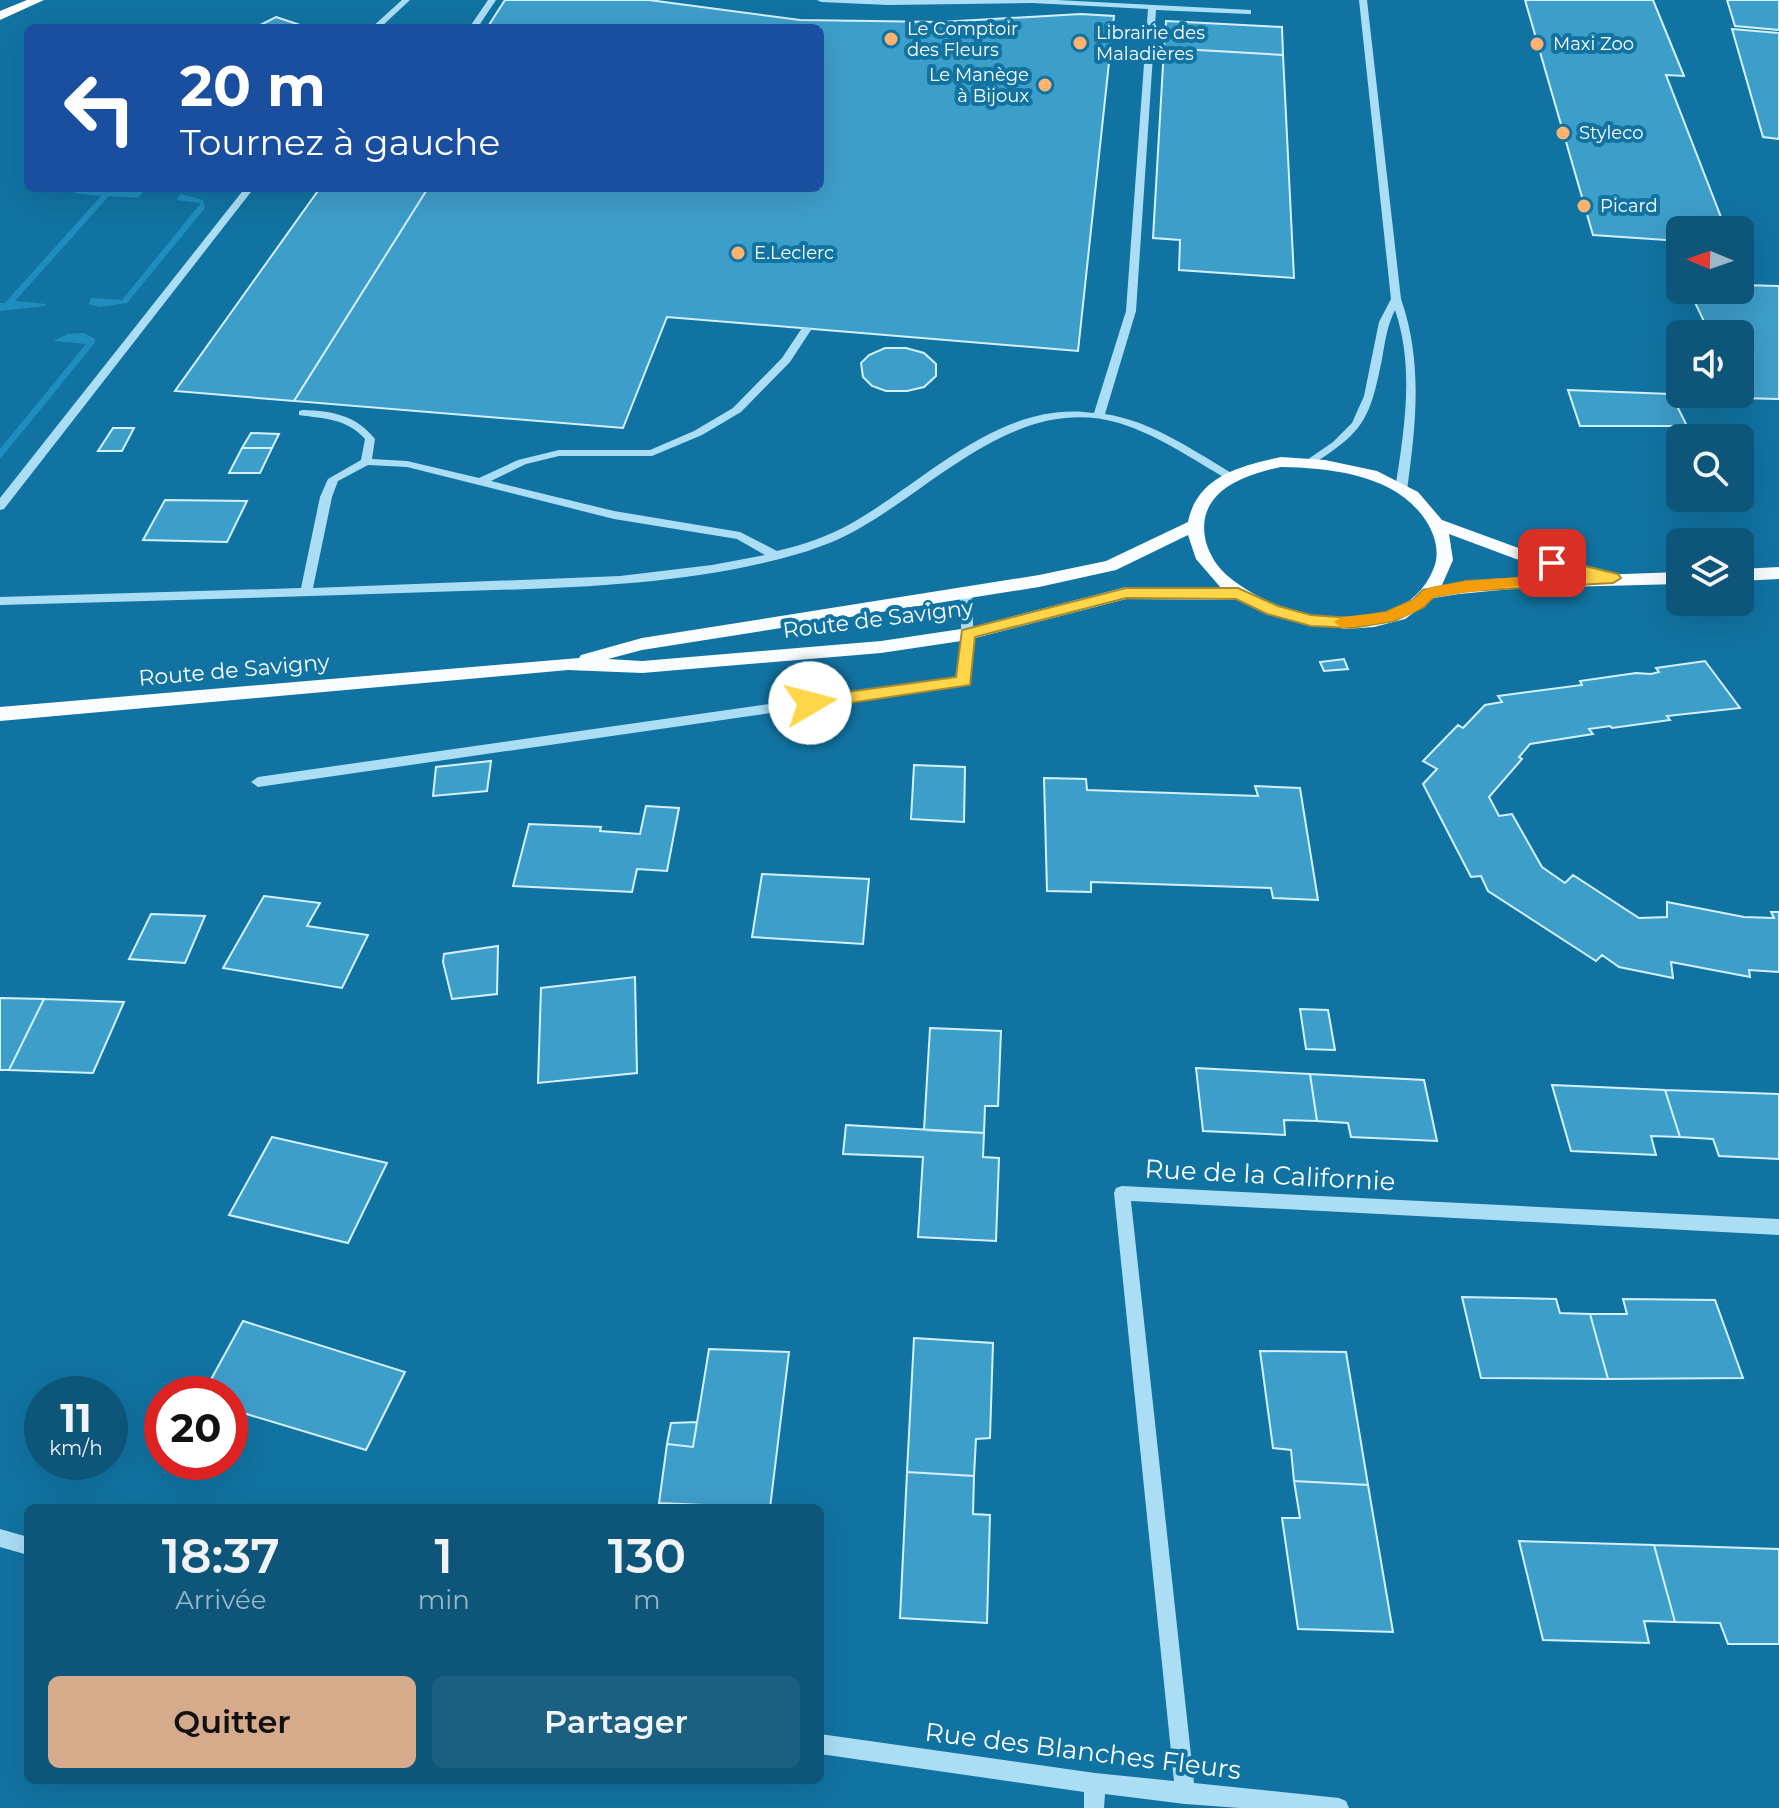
<!DOCTYPE html>
<html lang="fr">
<head>
<meta charset="utf-8">
<style>
  body { margin:0; font-family:Montserrat,sans-serif; background:#1b5f81; color:#f1f3f6; height:100vh; display:flex; flex-direction:column; font-size:30px; white-space:nowrap }
  * { box-sizing:border-box; margin:0 }
  p { font-size:26px; color:#9ab7c7 }
  .icon { flex:none; width:44px; height:44px; fill:none; stroke:currentColor; stroke-width:2; stroke-linecap:round; stroke-linejoin:round }
  .map { position:relative; flex:1; overflow:hidden }
  .sheet { position:absolute; left:24px; top:1504px; width:800px; height:280px; display:flex; flex-direction:column; background:#0d567a; border-radius:12px; box-shadow:0 8px 32px #0002 }
  .sheet>* { flex:none }
  .top-card { position:absolute; left:24px; top:24px; width:800px; height:168px; border-radius:12px; box-shadow:0 8px 32px #0002; background:#1a4fa0; color:#fff; overflow:hidden }
  .needle { width:52px; rotate:272deg }
  .controls { position:absolute; left:1666px; top:216px; display:grid; gap:16px }
  .controls a { display:grid; place-items:center; width:88px; height:88px; border-radius:12px; background:#0d567a; box-shadow:0 8px 32px #0002; font-size:40px }
  .speed { position:absolute; left:24px; top:1376px; display:flex; gap:16px; font-size:40px; font-weight:700; text-align:center }
  .speed>* { display:grid; place-content:center; width:104px; height:104px; border-radius:50%; background:#0d567a; box-shadow:0 8px 32px #0002; line-height:1 }
  .speed small { font-size:20px; font-weight:400 }
  .speed .limit { border:12px solid #d22; background:#fff; color:#111 }
  .pin { position:absolute; display:grid; place-items:center; width:68px; height:68px; color:#fff; margin:-34px; border-radius:16px; box-shadow:0 4px 12px #0006 }
  .me { position:absolute; width:88px; margin:-44px; rotate:82deg; stroke-linejoin:round; filter:drop-shadow(0 0 6px #0008) }
  .turn { display:flex; align-items:center; gap:28px; height:168px; padding:0 24px; font-size:36px }
  .turn .icon { width:104px; height:104px; stroke-width:2.5 }
  .turn b { display:block; font-size:56px; line-height:68px }
  .eta { display:flex; justify-content:space-evenly; align-items:center; height:136px; text-align:center }
  .eta b { font-size:48px; font-weight:600; line-height:56px }
  .button { display:flex; gap:16px; margin-top:auto; padding:16px 24px }
  .button a { flex:1; height:92px; border-radius:12px; background:#d6ab8b; color:#111; font-size:32px; font-weight:600; line-height:92px; text-align:center }
  .button a+a { background:#1b5f81; color:#f1f3f6 }
  .map>svg:first-child { display:block }
</style>
</head>
<body>
<div class="map">
<svg width="1779" height="1808" viewBox="0 0 1779 1808">
  <rect width="100%" height="100%" fill="#1173a2"/>
  <path fill="#208dbf" d="M79,188l64,4 -5,6 -29,-2 -94,105 31,3 -2,2 -44,5v-8h5l96,-107 -27,-3z
    M181,194l22,6 2,8 -78,95 -28,4 -10,-3 2,-6 31,2 79,-97 -25,-3z
    M84,333l11,6 -1,5 -94,115v-10l86,-105 -33,-3 15,-7z"/>
  <path fill="#3e9eca" stroke="#d4f1fe" stroke-width="2" d="M505,0h144l151,20 141,2 140,-8 33,2 -36,335 -411,-34 -44,111 -329,-27 134,-213h392v-160h-333z
    M1525,0h128l31,76 -18,-1 60,155h-46v11l-87,-6z
    M1727,0h52v30l-44,-4z
    M276,17l33,11h-55z
    M1166,21l116,6 1,28 -119,-7z
    M1732,29l47,4v106l-16,-2z
    M1164,48l119,7 11,223 -115,-8 1,-30 -27,-2z
    M320,188h108l-134,213 -119,-10z
    M1740,285l39,1v113l-40,-1 1,-64h-30l-21,-44h51z
    M885,348h21l18,5 12,11v12l-12,11 -17,4h-21l-14,-5 -9,-9 -2,-14 8,-8z
    M1568,390l103,4 16,32h-107z
    M113,428h21l-12,23h-24z
    M251,433l28,1 -7,14h-30z
    M242,448h30l-12,25h-31z
    M165,500l82,1 -20,41 -84,-2z
    M1344,659l4,10 -24,2 -4,-9z
    M1705,661l35,47 -73,8 3,4 -58,8 -2,-2 -21,3 4,5 -63,10 -11,13 3,2 -33,38 10,19 13,-2 30,53 23,16 8,-8 66,43 28,-1v-15l77,15 30,1 -3,-6h8v60l-30,-2 1,7 -79,-15 2,16 -54,-11 -17,-12 -6,6 -108,-70 -7,-15 -10,1 -48,-93 14,-15 -14,-8 35,-36 5,3 22,-23 17,-3 -4,-6 84,-11 -2,-4 56,-8 15,1 8,-2 -3,-4z
    M491,761l-4,30 -54,5 3,-29z
    M914,765l51,2 -1,55 -53,-3z
    M1044,778l42,1 1,11 171,6 -3,-10 45,2 18,112 -45,-2 -2,-10 -180,-6v10l-44,-1z
    M646,806l33,2 -12,63 -30,-2 -5,23 -119,-6 16,-62 72,3 -1,4 40,3z
    M762,874l107,5 -6,65 -111,-7z
    M264,896l56,7 -13,23 61,9 -26,53 -119,-20z
    M151,914l54,2 -20,47 -56,-4z
    M498,946l-1,48 -45,5 -9,-37 1,-8z
    M635,977l2,96 -99,10 3,-95z
    M0,998l44,1 -35,71h-9z
    M44,999l80,3 -31,71 -84,-3z
    M1300,1009l28,1 7,40 -29,-1z
    M930,1028l71,3 -3,75h-13l-1,27 -60,-3z
    M1196,1068l114,6 7,47 -33,-1 1,15 -82,-4z
    M1310,1074l114,6 13,61 -86,-4 -3,-14 -31,-2z
    M1552,1085l113,5 15,47 -29,-1 5,19 -85,-4z
    M1665,1090l114,4v65l-60,-3 -6,-17 -33,-2z
    M846,1125l138,8 -1,24 16,1 -3,83 -78,-4 5,-80 -80,-3z
    M272,1137l115,26 -39,80 -119,-28z
    M1462,1297l94,2 4,14 30,1 18,65 -127,-1z
    M1623,1299l92,1 28,78 -135,1 -18,-65h37z
    M243,1321l162,51 -39,78 -136,-41v-15h-27z
    M914,1338l79,5 -3,95 -14,1 -2,37 -67,-4z
    M709,1349l80,3 -19,156 -111,-5 8,-59 26,3z
    M1260,1351l86,1 22,133 -74,-4 -3,-31 -18,-2z
    M697,1422l-4,25 -26,-3 4,-21z
    M907,1472l67,4 -1,38 17,1 -3,108 -87,-5z
    M1294,1481l74,4 25,147 -95,-3 -16,-111h18z
    M1519,1541l135,4 21,77 -31,-1 5,22 -106,-3z
    M1654,1545l125,4v95h-51l-8,-21 -45,-1z"/>
  <g fill="none" stroke-linecap="round" stroke-linejoin="round">
    <path fill="#abdef5" fill-rule="evenodd" d="M402,0h8l-30,28h-9z
      M488,0h8l-18,27h-6l-1,-2z
      M817,0h240l194,10v4h-3l-92,-4 -20,301 -31,103c47,7 89,37 130,61v4h-8c-35,-20 -69,-44 -108,-56 -100,-29 -180,60 -259,105 -19,11 -39,19 -59,25 -119,35 -247,35 -370,39 -144,5 -287,9 -431,13v-8l301,-9 19,-91 8,-18 33,-19 4,-21c-19,-21 -40,-20 -66,-24v-4l4,-1c29,1 53,5 72,29l-3,20 35,2 72,17 39,-18 41,-10h91l44,-19 39,-23 49,-50 20,-30h8l1,2 -21,32 -49,50 -39,23 -50,21h-93l-33,8 -35,17 123,30 126,21 37,19c26,-6 52,-15 75,-28 74,-42 149,-124 242,-110l32,-102 22,-302 -116,-6 -144,2 -67,-3zM368,465l39,2 207,52 123,20 28,16 -53,10 -92,11 -307,12 19,-91 6,-16z
      M1359,0h8l34,299c22,63 15,126 6,191l-6,3 -6,-3c9,-59 20,-122 0,-180 -8,16 -10,32 -13,49 -12,59 -17,72 -69,105l-4,1 -5,-3 29,-20 19,-19 12,-27 15,-74 12,-23z
      M245,188h9l-250,321 -4,1v-12z
      M966,590l6,4 2,59 -4,28 -6,4 -706,102 -7,-5 7,-5 700,-100 4,-24 -2,-59z
      M1122,1186l657,33v16l-648,-34 63,582 145,15 7,3 3,7h-109l-55,-4 -80,-10 -1,14h-20v-16l-264,-38v-20l275,39 79,8 -60,-588 2,-5z
      M0,1529l28,8v18l-28,-8z"/>
    <path fill="#f9fdff" fill-rule="evenodd" d="M1281,457l44,3 52,11 41,21 24,28 85,31 69,17v7l84,-3v12l-158,4 -63,6 -25,4 -29,21 -31,8 -27,2 -57,-8 -52,-21 -112,-1 -158,41 -87,13 -239,20 -74,-3 -568,51v-14l579,-49 2,-3 61,-17 397,-63 67,-14 82,-39c9,-46 53,-56 93,-65zM1281,467c52,1 118,8 147,57 8,14 12,31 5,46 -8,19 -23,34 -43,41 -51,18 -120,0 -161,-34 -11,-9 -19,-21 -23,-35 -12,-49 36,-67 75,-75zM1449,534l67,25 65,16 -90,4 -49,6 11,-25zM1188,535l8,24 25,29 -95,-1 -158,41 -87,13 -239,20 -34,-2 34,-9 397,-63 77,-17z
      M1779,567v12l-39,2v-12z"/>
    <path fill="#fff" fill-rule="evenodd" d="M27,0h17l-44,20v-9z"/>
  </g>
  <path fill="#ffd54a" stroke="#a68a30" stroke-width="2" d="M1552,558l66,16 3,4 -8,5 -147,8 -33,6 -9,10 -30,14 -42,7 -41,-2 -44,-12 -31,-15 -110,-1 -151,39 -5,48 -160,24 -8,-6 8,-6 146,-20 6,-47 164,-42h112l40,18 33,9 41,3 34,-6 27,-12 10,-10 43,-9 114,-6 -33,-9 -2,-3z"/>
  <path fill="#f59e0b" d="M1520,577l5,1v7l-92,12c-23,26 -58,27 -91,31l-8,-6 8,-5 44,-5 27,-12 15,-12 38,-7z"/>
  <g fill="#ffb36f" stroke="#1173a2" stroke-width="3">
    <circle cx="891" cy="39" r="8"/>
    <circle cx="1080" cy="43" r="8"/>
    <circle cx="1537" cy="44" r="8"/>
    <circle cx="1045" cy="85" r="8"/>
    <circle cx="1563" cy="133" r="8"/>
    <circle cx="1584" cy="206" r="8"/>
    <circle cx="738" cy="253" r="8"/>
  </g>
  <g text-anchor="middle" dominant-baseline="central" stroke-width="8" stroke-linejoin="round" paint-order="stroke">
    <g font-size="18" fill="#fff" stroke="#1173a2" text-anchor="start">
      <text x="907" y="29">Le Comptoir<tspan x="907" dy="21">des Fleurs</tspan></text>
      <text x="1096" y="33">Librairie des<tspan x="1096" dy="21">Maladières</tspan></text>
      <text x="1553" y="44">Maxi Zoo</text>
      <text x="1029" y="75" text-anchor="end">Le Manège<tspan x="1029" dy="21">à Bijoux</tspan></text>
      <text x="1579" y="133">Styleco</text>
      <text x="1600" y="206">Picard</text>
      <text x="754" y="253">E.Leclerc</text>
    </g>
    <g font-size="22" fill="#fff" stroke="#1173a2">
      <text transform="translate(878 619) rotate(-7)">Route de Savigny</text>
      <text transform="translate(234 670) rotate(-5)">Route de Savigny</text>
    </g>
    <g font-size="26" fill="#fff" stroke="#1173a2">
      <text transform="translate(1270 1175) rotate(3)">Rue de la Californie</text>
      <text transform="translate(1083 1751) rotate(7)">Rue des Blanches Fleurs</text>
    </g>
  </g>
</svg>
<div class="controls">
<a><svg class="needle" viewBox="-14 -14 28 28"><path d="M0-13l5 13h-10z" fill="#e53935"/><path d="M0 13l5-13h-10z" fill="#9ab7c7"/></svg></a>
<a><svg class="icon" aria-label="sound" viewBox="0 0 24 24"><path d="M4 9h4l5-4v14l-5-4H4zM17 9q2 3 0 6"/></svg></a>
<a><svg class="icon" aria-label="search" viewBox="0 0 24 24"><circle cx="10" cy="10" r="6"/><path d="M15 15l6 6"/></svg></a>
<a><svg class="icon" aria-label="layers" viewBox="0 0 24 24"><path d="M12 4l9 5-9 5-9-5zM3 14l9 5 9-5"/></svg></a>
</div>
<div class="speed"><div>11<small>km/h</small></div><div class="limit">20</div></div>
<div class="pin" style="left:1552px;top:563px;background:#d93025"><svg class="icon" aria-label="arrive" viewBox="0 0 24 24"><path d="M6 21V4h12l-3 4 3 4H6"/></svg></div>
<svg class="me" style="left:810px;top:703px" viewBox="-20 -20 40 40"><circle r="19" fill="#fff"/><path d="M0-13L10 11 0 6-10 11z" fill="#ffd54a"/></svg>
<div class="top-card">
<div class="turn"><svg class="icon" aria-label="left" viewBox="0 0 24 24"><path d="M17 20v-9H6M10 6l-5 5 5 5"/></svg><div><b>20 m</b>Tournez à gauche</div></div>
</div>
<section class="sheet">
<div class="eta">
<div><b>18:37</b><p>Arrivée</p></div>
<div><b>1</b><p>min</p></div>
<div><b>130</b><p>m</p></div>
</div>
<div class="button"><a>Quitter</a><a>Partager</a></div>
</section>
</div>
</body>
</html>
